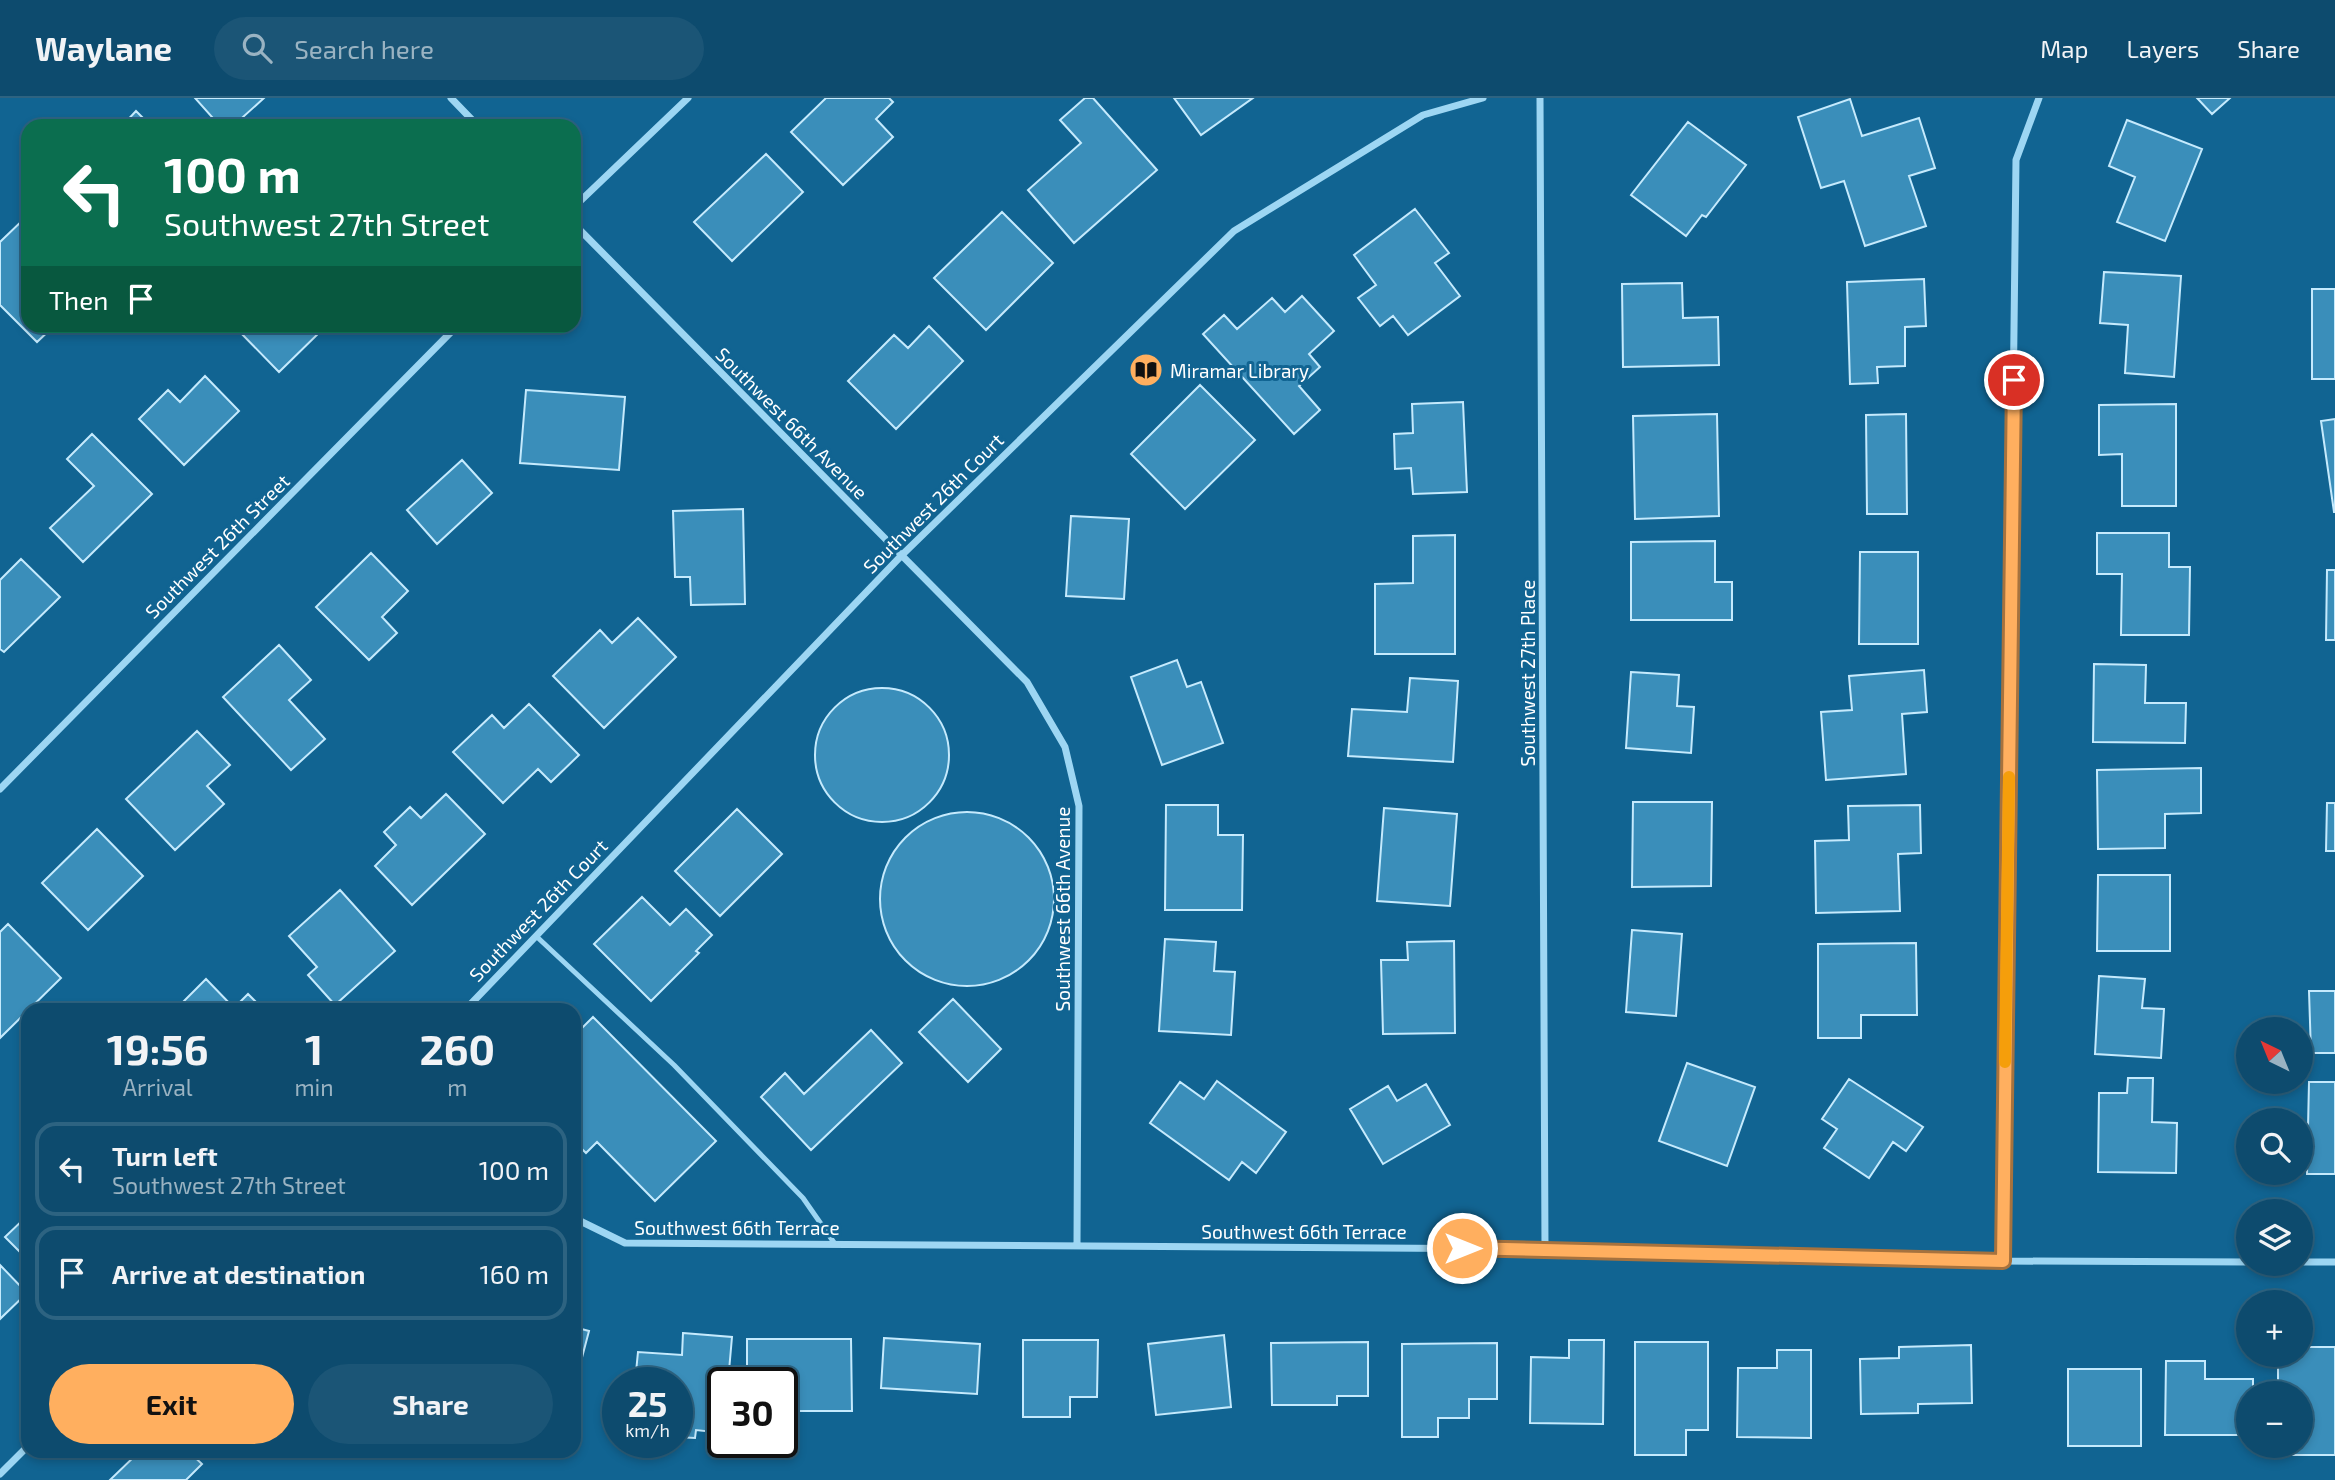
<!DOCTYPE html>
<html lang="en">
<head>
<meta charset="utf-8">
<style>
  body { margin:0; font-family:"Exo 2",sans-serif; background:#1b5576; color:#f1f3f6; height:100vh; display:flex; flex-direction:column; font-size:26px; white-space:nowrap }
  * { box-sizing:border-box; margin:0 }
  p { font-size:23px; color:#9ab3c2 }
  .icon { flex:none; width:38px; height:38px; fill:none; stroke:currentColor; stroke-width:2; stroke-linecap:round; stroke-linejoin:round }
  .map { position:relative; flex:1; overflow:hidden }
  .sheet { position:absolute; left:21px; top:905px; width:560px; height:455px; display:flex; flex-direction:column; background:#0d4b6e; border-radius:21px; box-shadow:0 4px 10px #0003,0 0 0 2px #2d6381 }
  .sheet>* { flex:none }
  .top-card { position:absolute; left:21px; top:21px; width:560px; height:214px; border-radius:21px; box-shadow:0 4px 10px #0003,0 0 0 2px #2d6381; background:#0b6e4f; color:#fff; overflow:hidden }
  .needle { width:46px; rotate:317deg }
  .controls { position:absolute; left:2236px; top:919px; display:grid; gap:14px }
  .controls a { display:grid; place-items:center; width:77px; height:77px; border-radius:50%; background:#0d4b6e; box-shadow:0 4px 10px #0003,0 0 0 2px #2d6381; font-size:35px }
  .speed { position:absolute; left:602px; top:1269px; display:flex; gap:14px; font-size:35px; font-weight:700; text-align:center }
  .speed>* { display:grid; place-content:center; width:91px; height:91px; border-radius:50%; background:#0d4b6e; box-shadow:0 4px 10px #0003,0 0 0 2px #2d6381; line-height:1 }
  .speed small { font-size:18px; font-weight:400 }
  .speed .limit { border:4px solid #111; border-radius:10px; background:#fff; color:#111 }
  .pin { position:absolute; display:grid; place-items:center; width:60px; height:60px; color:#fff; margin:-30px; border:4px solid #fff; border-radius:50%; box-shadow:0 2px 7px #0007 }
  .me { position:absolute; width:77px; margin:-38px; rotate:90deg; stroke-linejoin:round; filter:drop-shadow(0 0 5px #0008) }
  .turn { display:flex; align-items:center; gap:24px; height:147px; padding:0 28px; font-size:32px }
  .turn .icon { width:91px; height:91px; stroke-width:2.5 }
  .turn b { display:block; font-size:49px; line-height:60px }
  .then { display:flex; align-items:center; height:66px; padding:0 28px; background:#0003; gap:14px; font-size:26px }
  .eta { display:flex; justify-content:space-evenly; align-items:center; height:119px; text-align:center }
  .eta b { font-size:42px; font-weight:700; line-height:49px }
  .primary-button { display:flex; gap:14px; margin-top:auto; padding:14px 28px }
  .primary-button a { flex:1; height:80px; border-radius:42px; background:#ffaf5f; color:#111; font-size:28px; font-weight:700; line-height:80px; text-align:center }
  .primary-button a+a { background:#1b5576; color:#f1f3f6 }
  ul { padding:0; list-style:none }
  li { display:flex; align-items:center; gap:21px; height:94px; margin:0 14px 10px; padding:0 14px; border:4px solid #2d6381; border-radius:21px }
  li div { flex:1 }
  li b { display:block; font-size:26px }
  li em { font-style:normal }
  header { display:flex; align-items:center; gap:42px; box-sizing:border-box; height:98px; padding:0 35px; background:#0d4b6e; border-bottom:2px solid #2d6381 }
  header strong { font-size:33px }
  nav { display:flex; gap:38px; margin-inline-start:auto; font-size:24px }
  .search { width:490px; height:63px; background:#1b5576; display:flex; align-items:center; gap:18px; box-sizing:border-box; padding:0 24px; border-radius:38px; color:#9ab3c2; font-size:26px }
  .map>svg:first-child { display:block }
</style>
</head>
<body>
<header>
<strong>Waylane</strong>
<div class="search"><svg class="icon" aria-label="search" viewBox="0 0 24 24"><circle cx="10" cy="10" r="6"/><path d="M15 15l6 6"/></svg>Search here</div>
<nav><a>Map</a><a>Layers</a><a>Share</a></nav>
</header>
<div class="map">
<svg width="2335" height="1382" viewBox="0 0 2335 1382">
  <rect width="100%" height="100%" fill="#116492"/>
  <path fill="#3a8eba" stroke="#c5eafd" stroke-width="2" d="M195,0h69l-31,28h-13z
    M826,0h63l4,4 -17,17 17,18 -50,48 -52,-53z
    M1085,0h8l64,72 -83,73 -46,-53 53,-47 -21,-23z
    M1174,0h79l-52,37z
    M2197,0h33l-18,16z
    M1850,1l12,37 57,-18 16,50 -26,8 17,50 -61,20 -21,-65 -23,7 -23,-71z
    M136,13l15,15h-29z
    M2127,22l75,29 -37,92 -48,-19 18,-45 -26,-11z
    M1688,24l58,43 -40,52 -4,-2 -16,21 -55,-41z
    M766,56l37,38 -71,69 -38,-39z
    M1415,111l34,44 -14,10 25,33 -52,39 -15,-19 -13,10 -22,-28 18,-13 -22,-30z
    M1002,114l51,51 -67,67 -52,-52z
    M28,117v111h26l-17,16 -37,-37v-63z
    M2104,174l77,4 -7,101 -49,-4 3,-48 -28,-2z
    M1924,181l2,47 -21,1v39l-28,1 1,16 -28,1 -3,-102z
    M1682,185l1,35 35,-1 1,48 -96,2 -1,-83z
    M2312,191h23v90h-23z
    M1302,198l32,35 -25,23 11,13 -21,19 21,24 -26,24 -91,-100 21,-19 13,14 35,-31 13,14z
    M234,228h92l-47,46z
    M929,228l34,35 -67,68 -48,-48 46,-46 14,13z
    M205,278l34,35 -55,54 -45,-46 29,-29 12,12z
    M1200,287l55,55 -70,69 -54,-55z
    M526,292l99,7 -6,73 -99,-7z
    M1463,304l4,90 -54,2 -2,-26 -16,1 -1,-35 19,-1 -1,-29z
    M2176,306v102h-54v-52l-23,1v-50z
    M1717,316l2,102 -84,3 -2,-103z
    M1906,316l1,100h-40l-1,-99z
    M2335,321v93h-1l-13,-91z
    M92,336l60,60 -69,68 -33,-34 44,-42 -27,-27z
    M462,362l30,33 -55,51 -30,-34z
    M743,411l2,95 -54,1 -1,-28h-15l-2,-66z
    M1071,418l58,3 -5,80 -58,-3z
    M2097,435h72v34h21l-1,68h-68l1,-61h-25z
    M1455,437v119h-80v-70l38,-1v-47z
    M1715,443v41h17v38h-101v-78z
    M1860,454h58v92h-59z
    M371,455l37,38 -26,26 15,16 -28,27 -53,-53z
    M21,461l39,38 -56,55 -4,-3v-69z
    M2327,472h8v70h-9z
    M638,520l38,39 -72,71 -51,-52 47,-46 12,13z
    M279,547l32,35 -22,20 36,39 -34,31 -68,-73z
    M1177,562l10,27 14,-5 22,61 -61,22 -31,-88z
    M2094,566l52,1 -1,38h41l-1,40 -92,-1z
    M1924,572l3,42 -25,2 4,60 -80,6 -5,-68 31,-2 -3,-34z
    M1631,574l48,3 -2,31 17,1 -3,46 -65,-5z
    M1410,580l48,3 -5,81 -105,-6 4,-47 55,3z
    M815 657a67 67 0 1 1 134 0a67 67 0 1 1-134 0Z
    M529,606l50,51 -28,27 -13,-13 -35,34 -50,-51 39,-37 12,13z
    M197,633l33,34 -23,21 17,18 -49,46 -49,-51z
    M2201,670v45l-36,1v34l-67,1 -1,-79z
    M446,696l39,40 -73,71 -37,-39 21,-21 -12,-13 26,-25 11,11z
    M1633,704h79l-1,84 -79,1z
    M2327,705h8v48h-9z
    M1166,707h52v30h25l-1,75h-77z
    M1920,707l1,48 -23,1 2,57 -84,2 -1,-72 34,-1 -1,-34z
    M1384,710l73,6 -7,92 -73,-5z
    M737,711l45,45 -62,62 -45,-45z
    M880 801a87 87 0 1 1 174 0a87 87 0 1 1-174 0Z
    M97,731l46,47 -55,54 -46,-47z
    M2098,777h72v76h-73z
    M340,792l55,61 -60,54 -27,-30 9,-8 -28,-31z
    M642,799l28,28 16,-16 26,26 -16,16 3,2 -48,48 -57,-57z
    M8,826l53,54 -61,60v-106z
    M1632,832l50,4 -6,82 -50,-4z
    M1165,841l51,3 -2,29 21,1 -4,63 -72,-4z
    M1454,843l1,92 -72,1 -2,-74h27l-1,-18z
    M1916,845l1,72h-56v23h-43v-94z
    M2099,878l46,3 -3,29 22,1 -3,49 -66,-4z
    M206,881l28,29 14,-14 16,16h-89z
    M2309,893h26v62h-24z
    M953,901l48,50 -33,33 -49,-50z
    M593,919l123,124 -61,60 -58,-59 -11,11 -12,-12v-105z
    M871,932l31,33 -91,87 -50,-53 24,-24 19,21z
    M1687,965l68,24 -28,79 -68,-25z
    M2128,980h25l-1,44 25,1 -1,50 -78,-1 1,-79h28z
    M1849,981l74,48 -17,24 -13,-9 -24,36 -45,-30 13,-19 -15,-10z
    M1217,983l69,51 -30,41 -14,-11 -13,18 -79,-57 30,-41 24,17z
    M2309,984h26v92h-28z
    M1426,986l24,41 -67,39 -33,-55 38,-23 9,15z
    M28,1117v45l-23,-23z
    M0,1167l27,28 -27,26z
    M574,1229l15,4 -14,53h-1z
    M683,1235l49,4 -4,45h-5v51l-27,-3 -1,8 -18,-1v-55h-42l3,-30 44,3z
    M1224,1237l7,72 -75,8 -8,-71z
    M884,1240l96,6 -3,50 -96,-6z
    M747,1241h104l1,72h-63l-1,46h-42l1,-15h35v-60h-35z
    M1023,1242h75l-1,57h-27v20h-47z
    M1569,1242h35l-1,84 -73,-1 1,-66 38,1z
    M1368,1244v54h-31v9h-65l-1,-62z
    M1635,1244h73v88h-22v25h-51z
    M1497,1245v56h-28v19h-31v19h-36v-93z
    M1971,1247l1,58 -54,1v9l-57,1 -1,-55 39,-1v-11z
    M2301,1249h34v108h-57v-9h23v-53h-23v-39h23z
    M1777,1252h34v88l-74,-1 1,-69h39z
    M2166,1263h39v18h48v14h-4v42h-84z
    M2068,1271h73v77h-73z
    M140,1353h48l14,13 -16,16h-76z"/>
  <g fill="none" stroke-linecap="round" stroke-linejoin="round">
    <path stroke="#9dd6f3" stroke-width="5" d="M536,838l138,129 129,133 32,46"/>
    <path stroke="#9dd6f3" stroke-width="7" d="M451,0l27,28
      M1540,0l5,1151
      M574,109l114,-109
      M574,126l453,458 38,65 14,59 -2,439
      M0,691l457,-463
      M465,912l436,-454 333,-325 189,-116 60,-17
      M574,1120l51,25 920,6 458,12 246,1
      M2003,1163l13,-1101 23,-62
      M2301,1164h34
      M0,1376l28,-28"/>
  </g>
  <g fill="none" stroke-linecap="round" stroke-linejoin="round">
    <defs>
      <path id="route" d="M1462,1150l541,13 11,-881"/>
    </defs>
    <use href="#route" stroke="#a6723e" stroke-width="18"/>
    <use href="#route" stroke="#ffaf5f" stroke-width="12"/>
    <path stroke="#f59e0b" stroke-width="12" d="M2005,964l4,-285"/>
  </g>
  <defs>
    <symbol id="library-disc" viewBox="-11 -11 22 22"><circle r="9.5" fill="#ffaf5f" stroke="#116492"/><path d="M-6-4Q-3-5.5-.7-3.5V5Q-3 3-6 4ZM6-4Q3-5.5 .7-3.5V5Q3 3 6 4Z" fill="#111"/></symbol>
  </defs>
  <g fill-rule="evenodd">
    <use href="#library-disc" x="1127" y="253" width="38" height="38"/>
  </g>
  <g text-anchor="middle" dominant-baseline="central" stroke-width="6" stroke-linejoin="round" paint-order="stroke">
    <g font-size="19" fill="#fff" stroke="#116492" text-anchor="start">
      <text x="1170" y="272">Miramar Library</text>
    </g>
    <g font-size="19" fill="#fff" stroke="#116492">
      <text transform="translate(792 325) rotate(45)">Southwest 66th Avenue</text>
      <text transform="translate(933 405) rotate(-45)">Southwest 26th Court</text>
      <text transform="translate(217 448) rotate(-45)">Southwest 26th Street</text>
      <text transform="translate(1527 575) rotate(-90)">Southwest 27th Place</text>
      <text transform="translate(1062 811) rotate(-90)">Southwest 66th Avenue</text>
      <text transform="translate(538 812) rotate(-46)">Southwest 26th Court</text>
      <text x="737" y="1129">Southwest 66th Terrace</text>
      <text x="1304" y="1133">Southwest 66th Terrace</text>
    </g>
  </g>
</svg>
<div class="controls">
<a><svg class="needle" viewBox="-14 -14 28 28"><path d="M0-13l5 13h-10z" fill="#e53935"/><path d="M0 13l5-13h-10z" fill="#9ab3c2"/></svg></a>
<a><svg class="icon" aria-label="search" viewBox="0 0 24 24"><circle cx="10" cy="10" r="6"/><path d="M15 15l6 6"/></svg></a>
<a><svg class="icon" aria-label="layers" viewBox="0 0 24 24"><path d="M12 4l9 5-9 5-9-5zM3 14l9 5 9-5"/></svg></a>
<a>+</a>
<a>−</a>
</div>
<div class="speed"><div>25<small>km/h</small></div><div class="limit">30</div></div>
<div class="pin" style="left:2014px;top:282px;background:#d93025"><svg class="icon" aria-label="arrive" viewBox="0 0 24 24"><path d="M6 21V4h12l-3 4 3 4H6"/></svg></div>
<svg class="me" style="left:1462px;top:1150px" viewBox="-20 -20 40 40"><circle r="17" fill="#ffaf5f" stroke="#fff" stroke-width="3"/><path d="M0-11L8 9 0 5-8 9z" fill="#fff"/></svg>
<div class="top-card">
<div class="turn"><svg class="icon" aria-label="left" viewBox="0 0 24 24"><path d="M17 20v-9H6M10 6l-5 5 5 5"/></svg><div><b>100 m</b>Southwest 27th Street</div></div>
<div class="then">Then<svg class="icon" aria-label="arrive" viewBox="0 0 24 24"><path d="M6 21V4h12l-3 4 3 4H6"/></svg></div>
</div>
<section class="sheet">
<div class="eta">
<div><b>19:56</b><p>Arrival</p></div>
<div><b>1</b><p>min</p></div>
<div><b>260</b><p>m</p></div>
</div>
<ul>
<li><svg class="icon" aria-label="left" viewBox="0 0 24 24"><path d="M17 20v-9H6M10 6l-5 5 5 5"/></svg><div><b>Turn left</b><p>Southwest 27th Street</p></div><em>100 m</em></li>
<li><svg class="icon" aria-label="arrive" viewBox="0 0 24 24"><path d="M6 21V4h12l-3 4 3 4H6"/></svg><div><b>Arrive at destination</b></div><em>160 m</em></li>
</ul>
<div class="primary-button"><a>Exit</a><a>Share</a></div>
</section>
</div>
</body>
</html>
